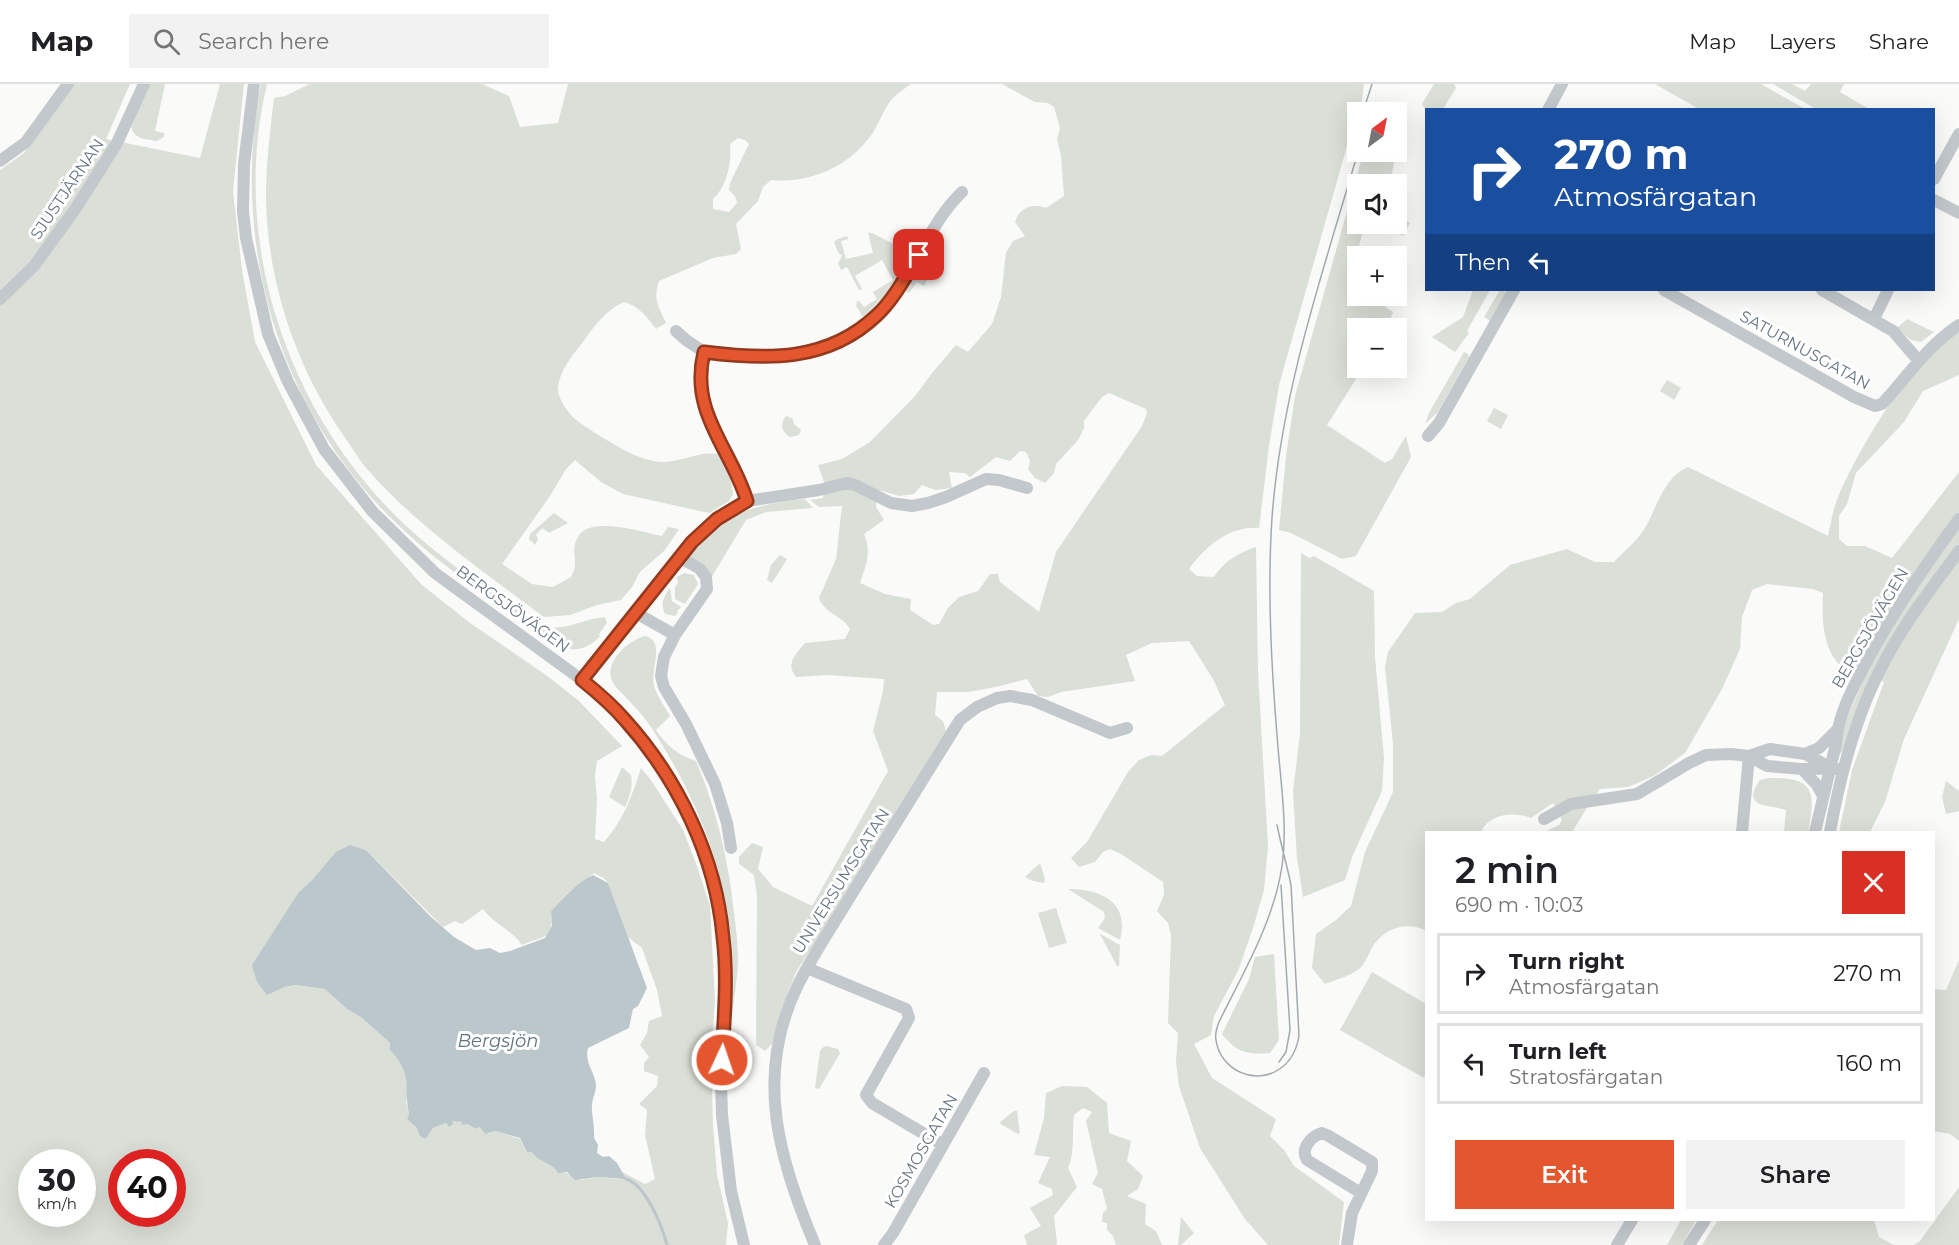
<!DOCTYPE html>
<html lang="en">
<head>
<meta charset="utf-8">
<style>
  body { margin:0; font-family:Montserrat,sans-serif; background:#f2f2f2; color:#202124; height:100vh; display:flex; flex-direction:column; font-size:22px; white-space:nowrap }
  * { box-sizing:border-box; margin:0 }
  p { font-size:20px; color:#757577 }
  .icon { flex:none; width:33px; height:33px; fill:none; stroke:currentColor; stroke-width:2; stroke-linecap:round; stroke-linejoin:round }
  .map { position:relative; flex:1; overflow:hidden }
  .side { position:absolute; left:1425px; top:747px; width:510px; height:390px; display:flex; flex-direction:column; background:#fff; border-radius:0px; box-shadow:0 6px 24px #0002 }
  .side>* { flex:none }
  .banner { position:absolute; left:1425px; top:24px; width:510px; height:183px; border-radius:0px; box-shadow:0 6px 24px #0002; background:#1a4fa0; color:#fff; overflow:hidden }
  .needle { width:39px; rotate:32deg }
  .controls { position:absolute; left:1347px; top:18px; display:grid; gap:12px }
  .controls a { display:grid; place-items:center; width:60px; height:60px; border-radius:0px; background:#fff; box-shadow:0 6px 24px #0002; font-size:30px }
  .speed { position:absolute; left:18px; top:1065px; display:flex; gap:12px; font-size:30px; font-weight:700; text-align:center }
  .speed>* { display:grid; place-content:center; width:78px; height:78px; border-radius:50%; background:#fff; box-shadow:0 6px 24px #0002; line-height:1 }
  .speed small { font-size:15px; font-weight:400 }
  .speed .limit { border:9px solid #d22; background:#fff; color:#111 }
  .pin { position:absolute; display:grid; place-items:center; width:51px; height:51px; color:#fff; margin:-26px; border-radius:12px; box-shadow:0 3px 9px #0006 }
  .me { position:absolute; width:66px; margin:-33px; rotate:3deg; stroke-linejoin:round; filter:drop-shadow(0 0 4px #0008) }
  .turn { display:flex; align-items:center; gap:21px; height:126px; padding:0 30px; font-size:27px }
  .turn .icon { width:78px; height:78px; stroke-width:2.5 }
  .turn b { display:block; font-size:42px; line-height:51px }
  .then { display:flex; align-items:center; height:57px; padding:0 30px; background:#0003; gap:12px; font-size:22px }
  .round { display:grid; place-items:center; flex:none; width:63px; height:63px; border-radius:0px; background:#f2f2f2 }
  .overview { display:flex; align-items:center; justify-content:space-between; height:102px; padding:0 30px }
  h1 { font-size:36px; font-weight:600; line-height:45px }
  .button { display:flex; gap:12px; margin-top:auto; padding:12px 30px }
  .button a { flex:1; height:69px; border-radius:0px; background:#e4572e; color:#fff; font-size:24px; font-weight:600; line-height:69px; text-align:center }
  .button a+a { background:#f2f2f2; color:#202124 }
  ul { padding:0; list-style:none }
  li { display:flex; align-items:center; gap:18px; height:81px; margin:0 12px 9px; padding:0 18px; border:3px solid #e0e0e0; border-radius:0px }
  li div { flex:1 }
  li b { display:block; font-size:22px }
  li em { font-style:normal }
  header { display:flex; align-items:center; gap:36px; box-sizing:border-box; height:84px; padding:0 30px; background:#fff; border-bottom:2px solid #e0e0e0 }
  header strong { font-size:28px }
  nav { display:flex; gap:33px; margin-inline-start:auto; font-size:21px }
  .search { width:420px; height:54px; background:#f2f2f2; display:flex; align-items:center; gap:15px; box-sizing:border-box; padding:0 21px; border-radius:0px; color:#757577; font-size:22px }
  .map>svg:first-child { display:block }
</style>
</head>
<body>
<header>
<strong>Map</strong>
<div class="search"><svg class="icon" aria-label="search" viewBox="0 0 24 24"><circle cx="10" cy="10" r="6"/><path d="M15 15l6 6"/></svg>Search here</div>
<nav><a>Map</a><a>Layers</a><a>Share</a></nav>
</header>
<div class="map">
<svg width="1959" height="1161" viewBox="0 0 1959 1161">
  <rect width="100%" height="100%" fill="#fafaf8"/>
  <path fill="#dadfd7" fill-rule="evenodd" d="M72,0h58l-24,55 94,19 20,-74h24l-11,107 9,79 13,72 61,123 106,120 48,38 76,52 33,26 43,45 -25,15 -2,15 2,24 -2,39 9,3c19,-21 29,-48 37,-74l10,12 32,50 14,36 13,40 5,95 -4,54 2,69 4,51 11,48 -2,22h-726v-1075l24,-17zM358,764l8,2 77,77 12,-6 7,3 21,-15c11,15 29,21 39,36 23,-10 32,-4 29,-34l17,-18 26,-20 11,6 3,4 20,54 14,11 15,42 5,26 -13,5 -2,12 -7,12 9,12 -5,6v8l14,5 -1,10 -18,18 8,6 -2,25 10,44 -10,5 -25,-13 3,4 -4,4 -21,-2 -17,3 -25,-12 -24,-16h-5l-7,-13 -25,-8 -7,3 -9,-7 -3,2 -9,-5h-6l1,-2 -5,-2h-5l-3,7 -3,-4 -13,5 -7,11 -9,-11 -10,-9 2,-5 -3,-12 2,-7 -3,-24 -4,-10 -12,-12 1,-6 -28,-25 -15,-9 -22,-20 -30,-4 -11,2 15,-95 14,-13zM32,1078h50v52h-50zM122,1078h50v52h-50z
    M149,0h16l-10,47 9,2v4l-7,4c-11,-2 -22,-1 -26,-14z
    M261,0h6c-38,159 21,330 138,441 40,37 86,67 131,98 22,13 47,-5 69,-6l2,6 -8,11 1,2c-9,10 -21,16 -34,12 -59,-39 -121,-77 -172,-127 -116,-113 -164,-278 -133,-437z
    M310,0h172l27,12 11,31 38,-4 10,-39h343c-6,4 -13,9 -18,14 -8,8 -14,26 -21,36 -22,32 -62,50 -101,46l-8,7 -5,14 -22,23 5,25 -5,5 -23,4 -54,23c-6,18 -1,25 7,42l-10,6c-9,-12 -17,-23 -32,-27 -19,8 -30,25 -42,41 -10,13 -22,27 -24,44 -1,10 9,25 17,32 12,10 52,34 67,39 33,12 49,-8 76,-4 9,12 13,25 15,40l-4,7 -20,12 -86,-19 -22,-12 -26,-22 -9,9 -16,27 -48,68 30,20 21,3 18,-10c2,-4 4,-9 4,-13 0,-11 -3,-17 3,-27 11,-22 64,-5 84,-1l6,-9 11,2 -14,21 -25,22 -8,15 -11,13 -24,5 -27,10 -26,2c-61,-46 -126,-90 -177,-148 -8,-9 -14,-20 -21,-30 -49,-69 -79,-156 -80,-242 0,-33 4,-66 8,-99l11,-2zM738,54l7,2 4,4 -19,39 -1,7 6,6 2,7 -8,9 -16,-3v-10c14,-13 19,-36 17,-55z
    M1002,0h362l-2,16 -7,18 -76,267 -10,61 -10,82c-30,-2 -53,18 -70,41l8,7 17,1c10,-16 24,-24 42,-30l2,124 10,176 -4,43 -11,38 -15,43 -24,45 -3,19 -17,9 18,34 64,41 -6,17 14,14 10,16 50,36 -5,43h-71l-23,-26 -45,-71 -21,-62 -3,-24 2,-29 -10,-10 3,-88 -3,-12 -11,-12 7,-16 -1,-13 -42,-28 -11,-5 -7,3 -8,10 -16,5 -8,-9 16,-16 41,-70 11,-12 12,-5 11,1 63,-51 -12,-26 -24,-38 -37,2 -26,12 9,26 -74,11 -13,5 -10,-1 -11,-17 -31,8 -28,5h-31l-2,23 8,6 3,10 -117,191 -33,50 -14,35 -10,37 -7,7 -9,-6 1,-148 -3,-22 -15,-11v-7l13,-14 11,4 -5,22 15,18 39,19 76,-135 -15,-40 10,-40 1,-12 -56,-4 -32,2c-11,-13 0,-23 9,-34l40,-4 5,-10c-7,-13 -26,-16 -31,-31l17,-39 6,-53 -23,1 -9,-7 13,-2 1,-16 -6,-17 24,-6 28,-17 46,-47 16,-22 24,-28 12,7 24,-28 9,-27 5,-44 7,-12 12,-5 -10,-14c4,-14 17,-19 31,-14l18,-12 -3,-40 -4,-17 3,-11 -6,-21 -6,-4 -13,-1zM1109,309l37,16 1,4 -5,13 -86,126 -17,60 -39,-30 -2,-8h-8l-12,17 -19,6 -11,11 -9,16 -6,1 -23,-15 1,-11 -26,-5 -25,-11c6,-18 12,-31 4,-49l20,-14 -8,-13 3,-17 20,6 15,-2 8,-9 13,5 17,-2 -3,-16 16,1 5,4 26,-20 14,4 10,-10 6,1 4,9 -2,8 7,9 10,5 9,-10 2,-9 22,-24 6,-12v-7l18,-24z
    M1434,0h20l2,4 -13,21 -17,1 -4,-6z
    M1655,0h106l44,25h-106z
    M1773,0h19l13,7 6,-7h33l-4,8 29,17h-53z
    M1366,68h30l-4,21 -4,11h-30v40h7l-6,22 2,10h-3v40h12l23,16 -6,16h-29v40h5l-36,57 58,38 7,-4 14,-23 5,21 -55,99 -14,3 -51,-26 -12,-3 7,-74 9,-60 67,-238 3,-1z
    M1397,131l13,8 -7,13 -21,-12h14z
    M868,148l6,2 37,19 -25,41 -23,23 -7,-11 1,-5h2l5,6 13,-8 -4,-7 20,-12 -11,-20 -27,16 7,13 -3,1 -12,-23 -6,3 -3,-7 4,-7 -4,-4 -4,-10 2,-2 11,-4 1,3 -7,2 5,18 27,-6z
    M914,188l10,1 3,8 -3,5 -7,-4 -8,11 -6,-4z
    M1473,206h17l-23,41 2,2 -14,19 -23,-15 31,-20z
    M1500,206l7,2 -17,29 -6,-4z
    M1907,235l27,13 -13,10 -10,-2 -14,-12z
    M1959,249v42l-36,16 -19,31 -48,51 -9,31 -8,12v23l8,7h18l27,12 67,-86v147l-55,120 -19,63 -15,30h-31l13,-62 32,-88 -12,-6 -28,72 -5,8 -2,-5 11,-35 18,-42 -15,-7 -7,2c-22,-18 -22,-50 -21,-76l-10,-4 -46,-5 -15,6 -10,27 -2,32 -18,40 -37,64 -31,23 -26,11 -28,2 -15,22 -13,21h-25l-1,-1 13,-6 3,-5 -9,-17 -22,15c-18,-7 -42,-4 -50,14h-55v98c-21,-9 -43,-2 -55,19 -3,7 -6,15 -12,20 -9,7 -24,11 -34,15l-13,-16 4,-34 20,-14 15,-14 14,-54 28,-60v-48l-8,-77 3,-15 27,-39 27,-1 14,-9 14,-4 40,-34 57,-16 28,13h19c9,-10 21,-19 29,-31 14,-21 19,-53 45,-64l140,69c3,-14 5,-28 11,-41 17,-41 78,-147 120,-162z
    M1464,268l4,2 1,3 -31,55 -13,12 4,-11z
    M1667,296l14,8 -7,12 -14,-9z
    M1494,324l14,7 -7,14 -14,-8z
    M786,332l6,2 2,6 7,6 -2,5 -9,2c-9,-5 -10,-14 -4,-21z
    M805,415l8,9 -47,4 -20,8 -35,58 -8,-15 -14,-6c22,-42 72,-54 116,-58z
    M554,429l14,10 -19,10 -7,-5 -6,7 2,4 -3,6 -6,-6 1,-5z
    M1301,469l8,5 5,-2 60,35 1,66 9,101 -2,33 -30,66 -7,23 -42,17 -6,-39 -4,-66 7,-59z
    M780,471l7,4 -15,24 -5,-3 4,-15z
    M684,489l10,2 4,9 -13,20 -10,-5v-12l3,-4 -1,-6z
    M670,504l2,13 9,6 -4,4 1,2 -3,3 -10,-2c-5,-10 -1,-18 5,-26z
    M645,552c21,4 5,34 9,50 3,10 11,21 16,30l-14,14c9,14 23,26 40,31 21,49 32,98 38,151 2,16 4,33 4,50 -1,18 -4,37 -6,55h-2c2,-18 4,-37 3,-55 -3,-78 -31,-153 -72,-219 -8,-14 -18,-28 -30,-40 -6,-8 -17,-15 -20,-25 -5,-18 18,-38 34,-42z
    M622,683l9,8c2,12 -1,21 -6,32l-16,-10z
    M1769,694c46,-1 47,14 39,54h-24l2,-22c-17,-6 -46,-1 -26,-30z
    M1946,697l13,10v20l-13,3 -4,-17z
    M1040,779l5,16 -1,4 -11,-2 -8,-4z
    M1068,805c33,0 62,13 52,51l-22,-12 7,-10 -1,-6z
    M1056,824l11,35 -18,5 -11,-35z
    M1100,850l20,11 -1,21h-2z
    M1274,870l5,86 -9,13c-23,2 -34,-1 -48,-19l27,-55 6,-22z
    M1959,876v181l-9,-7 -16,-3v-142l12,1z
    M1372,888l54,32v69l-2,5 -84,-48z
    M826,962l12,3 2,4 -21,36 -4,-1 5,-37 2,-3z
    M1062,1002l25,1 20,16 2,30 22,8 -4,20 16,15 -5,13 -11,7 19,8 -1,20 11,7 6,14h-46l-3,-9 -6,-6v-7l-5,-1 1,-9 4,-4 -5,-20 -10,-5 6,-11 -12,-52 6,-9 -9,-4 -9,7c-2,16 1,39 -6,53l9,19 -23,29 3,27 -1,2h-29l-3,-10 17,-9 -11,-18 23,-13 -1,-6 -14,-6 12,-26 -16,-2 10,-37 2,-25z
    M1014,1027h3l3,22 -2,1 -19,-11z
    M1959,1103v58h-46l7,-4z
    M1181,1133l13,16 -13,12h-3z
    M1681,1136h15l-14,25h-15z
    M1718,1136h156l5,17 15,8h-192z"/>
  <path fill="#bbc7cb" d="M350,761l16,5 64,66 24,21 22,13 14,-2 10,5 10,-2 35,-13 7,-12 -1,-15c13,-13 25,-28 42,-36l15,8 39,105 -9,18 -5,3 -4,19 -41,20c-4,14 7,24 8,37 0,7 -3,12 -4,19 -1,10 3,22 2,34l4,7 -1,8 6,4 6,-1 8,7 9,16 -28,-2 -23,3 -8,-8 -9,1c-5,-11 -19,-10 -26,-21h-5l-7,-14 -25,-7 -9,3 -7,-7 -3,2 -9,-5 -6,1 1,-3 -10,-1 1,3 -4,3 -3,-4 -13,5 -7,11 -6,-3 -3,-8 -10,-9 2,-5c-6,-29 5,-40 -20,-65l1,-6 -28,-25 -15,-9 -22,-20 -30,-4 -11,2 -17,8 -10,-13 -5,-17 47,-73 14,-13 23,-27z"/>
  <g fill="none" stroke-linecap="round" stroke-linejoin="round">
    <path stroke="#bbc7cb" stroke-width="3" d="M626,1095c20,6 36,47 41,66"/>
    <path stroke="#c3c8cc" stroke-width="12" d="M254,0l-10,80 -1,47 3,27 22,96 20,48 36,67 48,62 63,62 147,107 42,38 31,39 31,53 14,32 13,42 10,51 2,32 -4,117 1,31 9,76 13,54
      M1548,26l14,-26
      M0,77l26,-19 42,-58
      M1934,95l25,-45
      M1934,116l25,13
      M1664,206l190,107 21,9 7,-2c26,-28 44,-57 77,-79
      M1822,206l71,41 25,29
      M0,215l34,-33 42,-58 41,-65 27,-59
      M1874,235l14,-29
      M676,247l10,9 18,12c-14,61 27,96 43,149
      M704,268c65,8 121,11 172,-36 15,-14 25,-32 35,-49 16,-26 29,-54 51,-75
      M1428,352l11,-13 75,-133
      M678,473l21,11 7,9 1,12 -32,46 -11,22 -3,19 3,11 22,37 29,60 12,39 4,25
      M636,529l39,22
      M582,596l110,-139 25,-22 30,-18 72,-11 28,-7 8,2 36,18 21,3 16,-3 18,-6 40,-18 13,1 28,8
      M1805,670l14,-6 18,-18
      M1749,672l21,-7 35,5 25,13
      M1802,685l15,16 6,11
      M1544,735l27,-15 66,-10 52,-31 17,-8 25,-1 18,2 18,10 35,3 28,-1 13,2
      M1742,748l7,-76
      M1815,748l21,-88c2,-31 18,-58 32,-85 27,-50 58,-95 91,-140
      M1830,748c10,-56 24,-111 50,-162 21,-43 51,-81 79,-119
      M807,884l99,41 3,9 -43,77 6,8 71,42
      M815,1161c-36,-85 -61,-169 -18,-258 15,-31 35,-60 53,-90 34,-55 69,-111 103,-166l7,-11 17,-13 20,-9 13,-2 22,4 78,33 17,-5
      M884,1161l9,-12 91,-160
      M1347,1161l5,-32 20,-42v-9l-45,-27 -5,-2c-11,3 -22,16 -15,27l54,33
      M1617,1161l15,-25
      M1689,1161l16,-25"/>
    <path stroke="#a2aab0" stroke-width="1.5" d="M1363,28l9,-28
      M1349,77l9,-29
      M1277,741c4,20 10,40 14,60l8,151c-2,12 -7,24 -18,32 -25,19 -61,2 -65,-28 -1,-5 1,-13 3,-18 24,-49 55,-101 63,-156 6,-43 -2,-87 -5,-131 -6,-72 -10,-145 -5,-217 9,-126 51,-246 86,-366
      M1279,978l7,-10 4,-22 -9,-145"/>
  </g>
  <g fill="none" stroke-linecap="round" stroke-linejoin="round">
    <defs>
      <path id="route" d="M722,976c2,-41 6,-83 1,-123 -7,-80 -45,-158 -98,-217 -13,-15 -28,-28 -43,-40l110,-138 25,-23 30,-18c-16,-53 -58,-88 -43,-149 63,8 124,10 173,-37 18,-17 29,-40 42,-60"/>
    </defs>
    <use href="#route" stroke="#94391e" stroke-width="15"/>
    <use href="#route" stroke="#e4572e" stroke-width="10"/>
  </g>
  <g text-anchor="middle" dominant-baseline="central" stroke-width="6" stroke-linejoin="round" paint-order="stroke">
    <g font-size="16" fill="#657683" stroke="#fff">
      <text transform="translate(67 105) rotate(-56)">SJUSTJÄRNAN</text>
      <text transform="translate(1805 266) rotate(29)">SATURNUSGATAN</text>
      <text transform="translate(513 525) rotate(36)">BERGSJÖVÄGEN</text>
      <text transform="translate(1870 544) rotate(-60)">BERGSJÖVÄGEN</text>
      <text transform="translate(841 797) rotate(-58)">UNIVERSUMSGATAN</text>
      <text transform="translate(921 1067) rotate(-60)">KOSMOSGATAN</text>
    </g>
    <g font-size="18" font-style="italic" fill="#60757c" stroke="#fff">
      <text x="498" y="957">Bergsjön</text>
    </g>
  </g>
</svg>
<div class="controls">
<a><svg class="needle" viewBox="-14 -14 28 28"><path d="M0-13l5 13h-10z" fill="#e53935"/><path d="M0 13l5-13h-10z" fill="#757577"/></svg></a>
<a><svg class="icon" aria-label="sound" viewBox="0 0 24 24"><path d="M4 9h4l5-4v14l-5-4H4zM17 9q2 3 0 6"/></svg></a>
<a>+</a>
<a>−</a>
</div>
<div class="speed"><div>30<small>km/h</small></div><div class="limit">40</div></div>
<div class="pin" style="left:919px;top:171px;background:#d93025"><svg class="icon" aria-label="arrive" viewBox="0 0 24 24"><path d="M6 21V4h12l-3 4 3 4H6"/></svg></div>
<svg class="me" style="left:722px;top:976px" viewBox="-20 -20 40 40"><circle r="17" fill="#e4572e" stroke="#fff" stroke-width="3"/><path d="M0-11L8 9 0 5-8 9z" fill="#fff"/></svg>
<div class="banner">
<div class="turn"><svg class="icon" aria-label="right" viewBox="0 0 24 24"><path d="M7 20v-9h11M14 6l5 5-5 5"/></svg><div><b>270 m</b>Atmosfärgatan</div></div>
<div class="then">Then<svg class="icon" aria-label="left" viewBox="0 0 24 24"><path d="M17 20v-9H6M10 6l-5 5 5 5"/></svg></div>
</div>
<section class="side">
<div class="overview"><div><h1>2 min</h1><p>690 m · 10:03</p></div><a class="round" style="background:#d93025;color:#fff"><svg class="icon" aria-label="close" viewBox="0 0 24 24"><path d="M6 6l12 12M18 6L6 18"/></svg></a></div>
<ul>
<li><svg class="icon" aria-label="right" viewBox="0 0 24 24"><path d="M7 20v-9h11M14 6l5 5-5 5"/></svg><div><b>Turn right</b><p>Atmosfärgatan</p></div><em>270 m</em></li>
<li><svg class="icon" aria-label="left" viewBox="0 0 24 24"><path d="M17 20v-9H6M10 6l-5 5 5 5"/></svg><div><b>Turn left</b><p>Stratosfärgatan</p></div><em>160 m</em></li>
</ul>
<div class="button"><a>Exit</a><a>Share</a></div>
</section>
</div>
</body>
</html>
